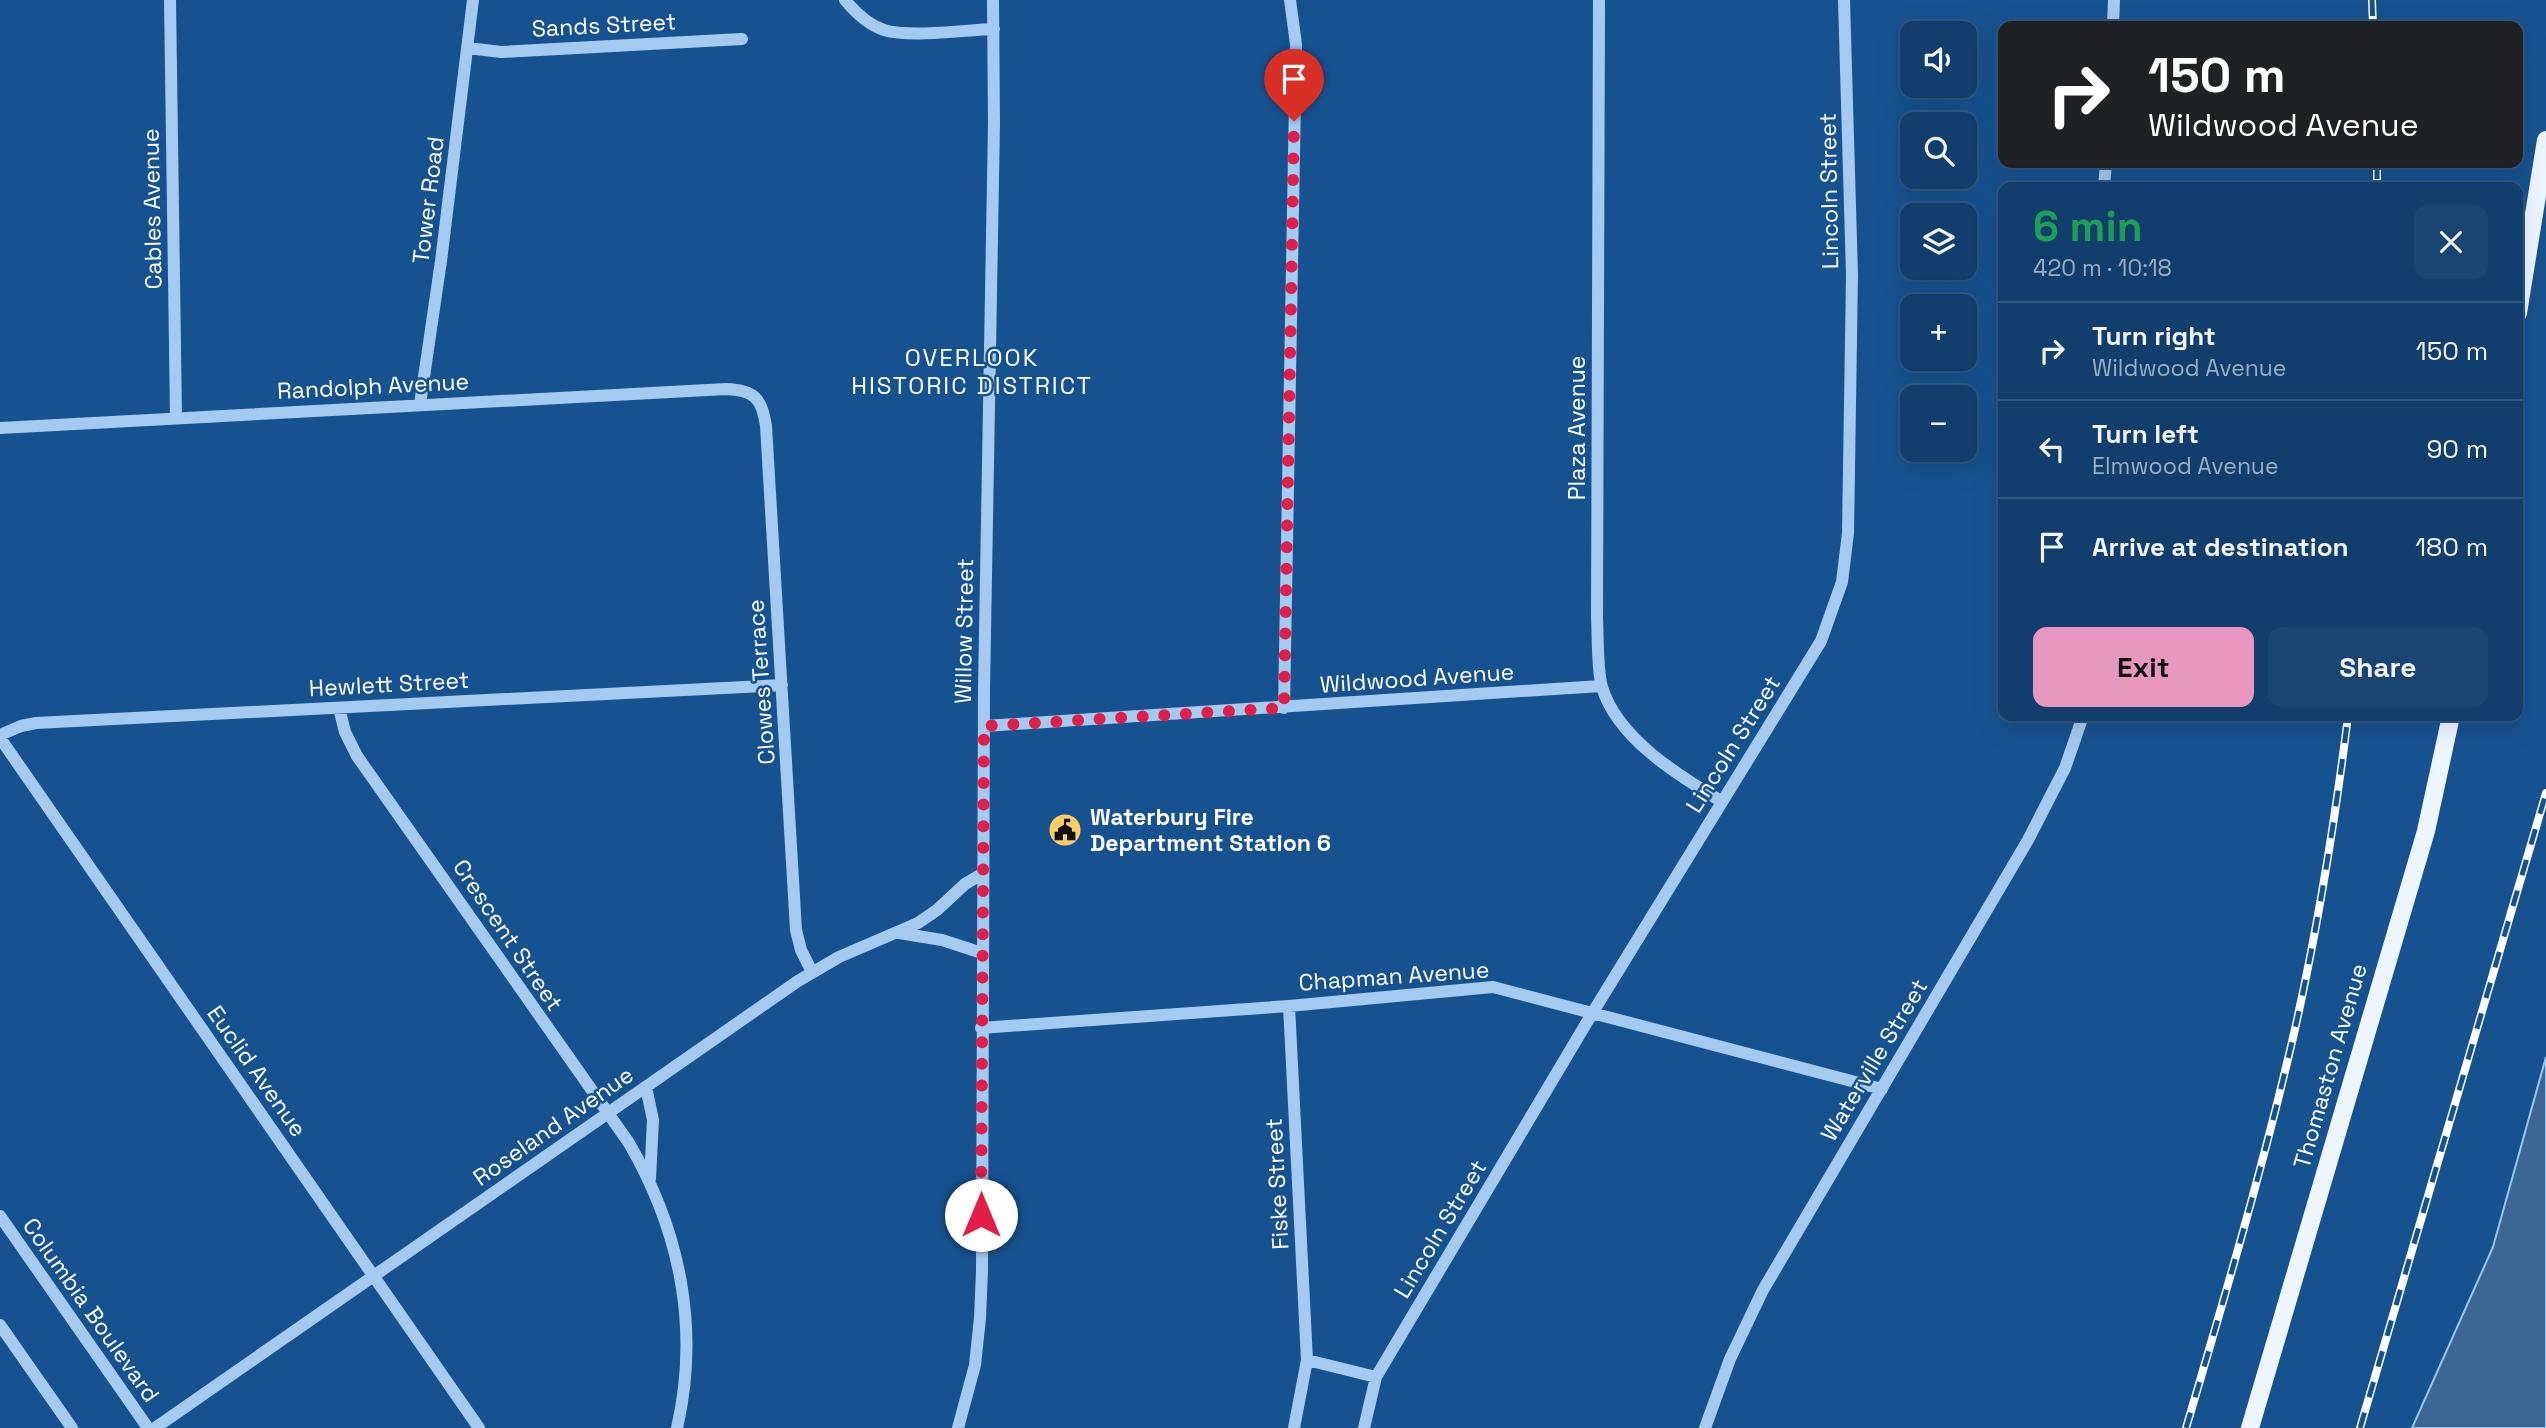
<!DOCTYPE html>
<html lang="en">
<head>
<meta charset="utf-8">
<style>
  body { margin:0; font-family:"Space Grotesk",sans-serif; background:#1a4572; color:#f1f3f6; height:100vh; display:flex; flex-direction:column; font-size:26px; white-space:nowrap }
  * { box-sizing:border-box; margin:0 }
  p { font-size:23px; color:#9caec2 }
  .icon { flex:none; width:38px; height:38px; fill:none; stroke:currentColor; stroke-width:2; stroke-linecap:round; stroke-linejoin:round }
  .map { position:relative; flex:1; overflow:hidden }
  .sheet { position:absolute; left:1998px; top:182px; width:525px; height:539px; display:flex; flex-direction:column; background:#113e6c; border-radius:14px; box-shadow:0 7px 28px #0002,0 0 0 2px #30577f }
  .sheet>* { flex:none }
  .hud { position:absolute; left:1998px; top:21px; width:525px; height:147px; border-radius:14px; box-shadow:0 7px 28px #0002,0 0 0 2px #30577f; background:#202124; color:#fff; overflow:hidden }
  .controls { position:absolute; left:1900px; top:21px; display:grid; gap:14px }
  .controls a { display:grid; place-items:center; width:77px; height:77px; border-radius:14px; background:#113e6c; box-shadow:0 7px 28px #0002,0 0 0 2px #30577f; font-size:35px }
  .pin { position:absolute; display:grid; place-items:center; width:60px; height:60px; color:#fff; margin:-72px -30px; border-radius:50% 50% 50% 0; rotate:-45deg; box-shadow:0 0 7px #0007 }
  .pin .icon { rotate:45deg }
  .me { position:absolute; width:77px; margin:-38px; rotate:0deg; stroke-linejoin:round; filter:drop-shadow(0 0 5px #0008) }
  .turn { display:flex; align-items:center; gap:24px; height:147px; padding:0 35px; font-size:32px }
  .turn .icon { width:91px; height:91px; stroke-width:2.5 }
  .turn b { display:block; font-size:49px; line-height:60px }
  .round { display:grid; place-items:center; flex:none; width:74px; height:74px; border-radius:14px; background:#1a4572 }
  .headline { display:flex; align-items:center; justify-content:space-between; height:119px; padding:0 35px }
  h1 { font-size:42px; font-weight:700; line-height:52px; color:#1e9e55 }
  .button { display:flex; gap:14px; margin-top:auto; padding:14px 35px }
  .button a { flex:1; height:80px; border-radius:14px; background:#e797bd; color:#111; font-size:28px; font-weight:700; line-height:80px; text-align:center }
  .button a+a { background:#1a4572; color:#f1f3f6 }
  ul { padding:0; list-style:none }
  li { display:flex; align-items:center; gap:21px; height:98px; padding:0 35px; border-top:2px solid #30577f }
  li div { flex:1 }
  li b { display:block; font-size:26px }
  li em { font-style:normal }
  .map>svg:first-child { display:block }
</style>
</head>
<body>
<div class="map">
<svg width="2546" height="1428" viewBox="0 0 2546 1428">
  <rect width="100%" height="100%" fill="#175290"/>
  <path fill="#3c6794" stroke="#97c6f2" stroke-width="2" d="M2546,1057v371h-134l81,-181z"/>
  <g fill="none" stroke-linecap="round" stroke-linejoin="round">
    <path stroke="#a4caf0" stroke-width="12" d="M170,0l6,417
      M845,0c10,12 23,25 39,30 27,8 80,0 110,-1
      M1599,0l-2,617c1,19 0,53 5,70 15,51 77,89 119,114
      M2113,26l1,-26
      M468,48l33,4 241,-13
      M2104,187l2,-24
      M420,404l21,-143 32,-261
      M0,428l726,-39c28,1 36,9 40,37l30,504 5,20 11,22
      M339,708l6,24 12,24 272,387c51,88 71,185 48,285
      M1284,708l12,-664 -6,-44
      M984,726l617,-40
      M0,735l21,-9 15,-3 746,-38
      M0,738l479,690
      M899,933l43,7 40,13
      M1289,1006l18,354 -13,68
      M981,1028l308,-22 204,-19 389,102
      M646,1087l7,33 -3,59
      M0,1216l148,212
      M0,1325l72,103
      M1307,1360l69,17
      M155,1428l643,-447 41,-24 79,-34 19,-13 28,-26 17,-10
      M958,1428l17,-63 5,-47 2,-47 2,-581 10,-567 -1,-123
      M1364,1428l12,-51 217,-365 228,-371 21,-59 6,-49 4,-258 -8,-275
      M1705,1428l25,-69 33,-69 265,-450 37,-72 18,-52"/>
    <path stroke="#edf5ff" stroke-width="18" d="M2518,313l28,-173
      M2250,1428l176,-597 25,-115"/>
    <defs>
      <path id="rail" d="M2372,0l1,26
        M2377,163v24
        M2186,1428c39,-132 78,-264 109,-399 23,-103 40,-208 53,-313
        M2360,1428l186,-635"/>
    </defs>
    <use href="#rail" stroke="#fff" stroke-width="8"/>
    <use href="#rail" stroke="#175290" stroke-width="5" stroke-dasharray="16" stroke-linecap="butt"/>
  </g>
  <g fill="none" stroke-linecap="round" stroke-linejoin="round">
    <path stroke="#e11d48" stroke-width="12" stroke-dasharray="0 21.6" d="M981,1215l3,-489 300,-18 10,-587"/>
  </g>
  <defs>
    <symbol id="civic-disc" viewBox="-11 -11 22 22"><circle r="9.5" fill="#ffcb63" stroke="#175290"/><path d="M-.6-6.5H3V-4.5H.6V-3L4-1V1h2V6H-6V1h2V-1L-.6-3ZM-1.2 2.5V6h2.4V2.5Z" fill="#111"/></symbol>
  </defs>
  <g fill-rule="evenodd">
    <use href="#civic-disc" x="1046" y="811" width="38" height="38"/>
  </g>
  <g text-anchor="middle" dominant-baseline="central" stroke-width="5" stroke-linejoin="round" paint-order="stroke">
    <g font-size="23" fill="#fff" stroke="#175290">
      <text transform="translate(604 25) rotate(-3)">Sands Street</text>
      <text transform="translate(1829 191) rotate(-91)">Lincoln Street</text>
      <text transform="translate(428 200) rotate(-83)">Tower Road</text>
      <text transform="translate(152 209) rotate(-91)">Cables Avenue</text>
      <text transform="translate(373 386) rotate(-3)">Randolph Avenue</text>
      <text transform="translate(1577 428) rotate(-90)">Plaza Avenue</text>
      <text transform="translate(964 631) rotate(-89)">Willow Street</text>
      <text transform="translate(1417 678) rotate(-4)">Wildwood Avenue</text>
      <text transform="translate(761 682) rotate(-94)">Clowes Terrace</text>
      <text transform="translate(389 684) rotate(-3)">Hewlett Street</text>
      <text transform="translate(1733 744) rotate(-58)">Lincoln Street</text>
      <text transform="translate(508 935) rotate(56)">Crescent Street</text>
      <text transform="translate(1394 976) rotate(-4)">Chapman Avenue</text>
      <text transform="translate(1874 1060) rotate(-59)">Waterville Street</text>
      <text transform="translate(2330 1066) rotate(-74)">Thomaston Avenue</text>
      <text transform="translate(257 1071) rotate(55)">Euclid Avenue</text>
      <text transform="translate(553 1126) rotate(-35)">Roseland Avenue</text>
      <text transform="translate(1277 1184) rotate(-93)">Fiske Street</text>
      <text transform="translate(1440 1229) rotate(-59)">Lincoln Street</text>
      <text transform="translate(91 1310) rotate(55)">Columbia Boulevard</text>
    </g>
    <g font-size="23" font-weight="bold" fill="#fff" stroke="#175290" text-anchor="start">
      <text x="1090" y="817">Waterbury Fire<tspan x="1090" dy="26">Department Station 6</tspan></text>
    </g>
    <g font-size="24" letter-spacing="2" fill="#fff" stroke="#175290">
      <text x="972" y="357">OVERLOOK<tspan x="972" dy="28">HISTORIC DISTRICT</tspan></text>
    </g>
  </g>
</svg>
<div class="controls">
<a><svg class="icon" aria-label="sound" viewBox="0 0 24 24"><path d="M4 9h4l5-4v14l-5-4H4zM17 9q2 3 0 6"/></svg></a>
<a><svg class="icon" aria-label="search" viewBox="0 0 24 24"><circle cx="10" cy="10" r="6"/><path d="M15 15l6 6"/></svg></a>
<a><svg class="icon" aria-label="layers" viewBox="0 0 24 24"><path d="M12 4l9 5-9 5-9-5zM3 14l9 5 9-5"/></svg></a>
<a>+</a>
<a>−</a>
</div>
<div class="pin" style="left:1294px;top:121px;background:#d93025"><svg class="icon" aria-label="arrive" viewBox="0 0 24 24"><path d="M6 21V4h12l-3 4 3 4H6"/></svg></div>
<svg class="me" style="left:981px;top:1215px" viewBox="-20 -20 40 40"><circle r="19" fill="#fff"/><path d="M0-13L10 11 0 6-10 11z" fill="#e11d48"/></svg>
<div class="hud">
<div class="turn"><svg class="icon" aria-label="right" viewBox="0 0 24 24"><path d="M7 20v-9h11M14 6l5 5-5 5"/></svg><div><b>150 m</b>Wildwood Avenue</div></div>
</div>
<section class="sheet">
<div class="headline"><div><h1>6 min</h1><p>420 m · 10:18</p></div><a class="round"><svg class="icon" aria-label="close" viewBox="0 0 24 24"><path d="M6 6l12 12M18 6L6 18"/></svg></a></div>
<ul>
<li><svg class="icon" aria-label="right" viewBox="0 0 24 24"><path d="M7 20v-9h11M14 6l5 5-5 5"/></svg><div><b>Turn right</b><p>Wildwood Avenue</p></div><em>150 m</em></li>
<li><svg class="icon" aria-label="left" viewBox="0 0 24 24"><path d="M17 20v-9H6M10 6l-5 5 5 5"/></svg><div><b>Turn left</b><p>Elmwood Avenue</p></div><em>90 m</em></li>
<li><svg class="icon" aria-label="arrive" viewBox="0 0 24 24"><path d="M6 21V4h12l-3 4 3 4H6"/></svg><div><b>Arrive at destination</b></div><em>180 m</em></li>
</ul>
<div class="button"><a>Exit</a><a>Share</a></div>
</section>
</div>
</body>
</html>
